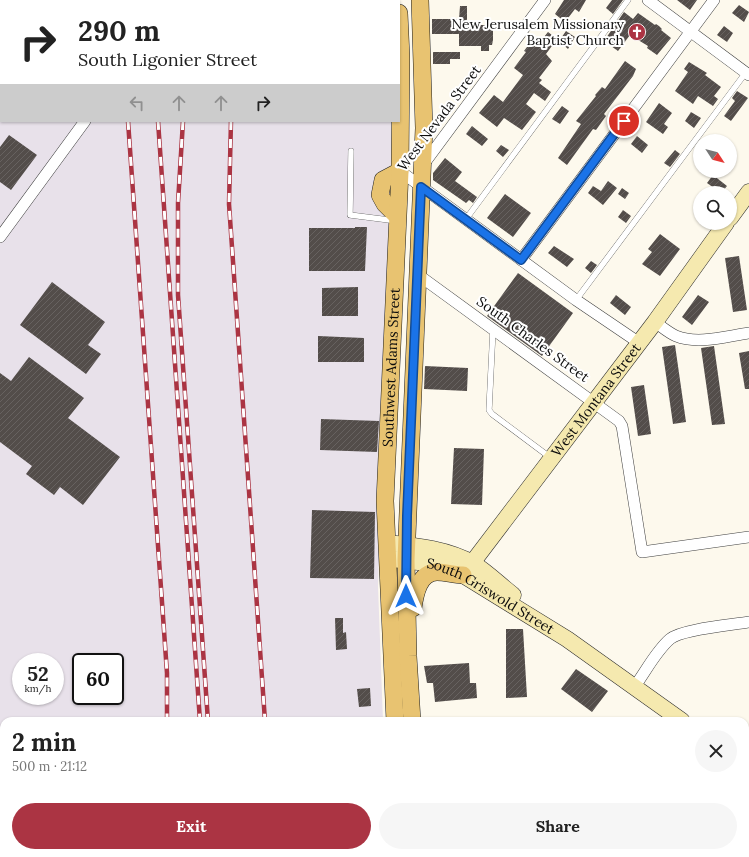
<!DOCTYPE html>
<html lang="en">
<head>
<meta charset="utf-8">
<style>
  body { margin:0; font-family:Lora,serif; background:#f6f6f6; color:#222; height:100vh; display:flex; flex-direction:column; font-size:15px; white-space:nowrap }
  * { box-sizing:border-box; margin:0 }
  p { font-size:13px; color:#767676 }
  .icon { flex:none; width:22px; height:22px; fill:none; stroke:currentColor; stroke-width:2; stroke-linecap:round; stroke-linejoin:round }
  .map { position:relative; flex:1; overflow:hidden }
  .drawer { position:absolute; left:0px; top:717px; width:749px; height:140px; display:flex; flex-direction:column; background:#fff; border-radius:12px 12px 0 0; box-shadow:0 1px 3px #0004 }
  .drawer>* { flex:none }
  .top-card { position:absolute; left:0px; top:0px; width:400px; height:122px; box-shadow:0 1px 3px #0004; background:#fff; color:#222; overflow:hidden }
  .needle { width:26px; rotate:126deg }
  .buttons { position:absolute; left:693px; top:134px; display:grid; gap:8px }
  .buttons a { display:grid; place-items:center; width:44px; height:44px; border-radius:50%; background:#fff; box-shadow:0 1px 3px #0004; font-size:20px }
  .speed { position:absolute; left:12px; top:653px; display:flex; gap:8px; font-size:20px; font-weight:700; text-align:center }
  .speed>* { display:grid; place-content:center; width:52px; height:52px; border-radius:50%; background:#fff; box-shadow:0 1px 3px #0004; line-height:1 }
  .speed small { font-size:10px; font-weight:400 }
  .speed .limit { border:2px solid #111; border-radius:6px; background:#fff; color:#111 }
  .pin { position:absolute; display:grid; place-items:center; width:34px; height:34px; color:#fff; margin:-17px; border:2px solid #fff; border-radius:50%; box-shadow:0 1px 4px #0007 }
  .me { position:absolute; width:44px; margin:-22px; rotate:0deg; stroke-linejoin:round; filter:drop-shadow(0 0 3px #0008) }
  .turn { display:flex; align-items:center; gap:14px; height:84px; padding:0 12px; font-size:18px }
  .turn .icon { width:52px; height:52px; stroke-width:2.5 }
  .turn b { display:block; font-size:28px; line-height:34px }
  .lanes { display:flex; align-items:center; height:38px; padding:0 12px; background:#0003; justify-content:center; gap:20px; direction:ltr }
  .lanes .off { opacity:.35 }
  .round { display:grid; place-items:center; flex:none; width:42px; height:42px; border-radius:21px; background:#f6f6f6 }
  .headline { display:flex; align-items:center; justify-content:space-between; height:68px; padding:0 12px }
  h1 { font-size:24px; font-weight:700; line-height:30px }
  .action { display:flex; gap:8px; margin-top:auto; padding:8px 12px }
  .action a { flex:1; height:46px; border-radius:24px; background:#ab3443; color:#fff; font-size:16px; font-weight:700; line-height:46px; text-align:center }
  .action a+a { background:#f6f6f6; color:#222 }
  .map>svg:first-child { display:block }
</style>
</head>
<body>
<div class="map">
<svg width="749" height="857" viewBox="0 0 749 857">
  <defs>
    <pattern id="building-hatch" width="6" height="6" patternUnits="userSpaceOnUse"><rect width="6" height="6" fill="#534d4a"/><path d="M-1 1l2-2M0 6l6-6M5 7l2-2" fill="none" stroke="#676260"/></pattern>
  </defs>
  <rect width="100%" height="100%" fill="#fdf9ed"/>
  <path fill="#e8e1ea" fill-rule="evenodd" d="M0,0h387l-386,1v120h390l1,23 -14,442 5,135h-379v132h386v4h-390zM21,662h34v34h-34zM81,662h34v34h-34z"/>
  <path fill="url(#building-hatch)" d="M564,0h22l-7,12 -4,-3 -10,13 -10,-8z
    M612,0h11l-10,14 -7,-6z
    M677,0h20l-7,10z
    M739,5l10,7 -5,10 -12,-9z
    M460,6h7v19h22v2h4v13l-1,5h-3v6h-8v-5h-22v-12h-27v-15h27z
    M624,12l9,7 5,-6 17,12 1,-1 3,2 3,3 -1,1 10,8 -14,17 -10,-7 1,-2 -18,-11 -12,16 -14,-10z
    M724,26l9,7 -6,9 -10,-7z
    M566,31l9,6 -7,12 -9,-8z
    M548,32l9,7 -11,15 6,7 -13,17 3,2 -3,3 12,9 -6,9 -11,-8 -8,11 10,8 -14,18 -18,-12 -7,9 -18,-14 15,-18 9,7 20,-27 -9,-7 12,-16 -2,-1 6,-8 6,4z
    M433,52h27v7h-10v5h-17z
    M625,61l11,8 -3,7 -29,38 2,2 -10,14 -3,-1 -26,36 -9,-7 23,-34 -5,-3 20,-25 -1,-1 7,-8 3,2z
    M689,62l18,11 -2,2 16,12 -7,9 4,3 -5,7 -15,-10 -5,8 -18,-13 13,-19 -4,-3z
    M737,91l11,7 -17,23 -7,-5 11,-15 -3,-3z
    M659,103l13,10 -8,11 4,3 -5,7 -17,-12z
    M562,106l7,5 -9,13 -8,-5z
    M691,112l10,6 -7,10 -9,-7z
    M472,126l16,13 -6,7 -16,-12z
    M9,135l28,20 -26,35 -11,-8v-35z
    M637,136l11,9 -6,8 -11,-9z
    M501,145l8,5 -6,7 -7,-6z
    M675,150l5,4 -10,13 -6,-4z
    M445,158l17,14 -7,9 22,16 -4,6 -4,-3 -3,3 -33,-23v-7z
    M713,175l14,11 -6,7 -14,-10z
    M608,181l9,7 -14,17 -15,-12 5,-7 8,5z
    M622,188l7,5 -4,6 -7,-5z
    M505,194l26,19 -18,24 -26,-19z
    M623,210l8,6 -5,7 -8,-6z
    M355,227h12l-2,44h-56v-43h46z
    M660,234l20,15 -20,27 -18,-12 10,-12 -4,-3z
    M554,246l20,13 -7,8 -19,-14z
    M739,256l8,54 -14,2 -8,-54z
    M591,261l6,4 -6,8 -6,-5z
    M518,273l55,40 -31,43 -55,-40z
    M52,282l53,40 -17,23 13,9 -15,20 -66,-49z
    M358,287v29h-36v-28z
    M616,295l15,12 -6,8 -15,-12z
    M698,295l11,7 -17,23 -10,-8z
    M318,336l46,2v24h-46z
    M675,345l11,77 -13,2 -11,-77z
    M714,346l11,78 -13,1 -11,-77z
    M749,351v38h-4l-6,-36z
    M29,357l55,41 -16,20 52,39 -37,48 -23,-18 -6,8 -28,-21 6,-8 -32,-24v-69l11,8z
    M425,366l43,2 -1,23 -43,-2z
    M644,385l7,49 -13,2 -7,-49z
    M321,419l58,2 -2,31 -57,-2z
    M454,448l30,1 -2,56 -31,-1z
    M312,510l63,2 -1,67 -64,-1z
    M335,618h8v15l3,-1 1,17 -11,1z
    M506,629h17l4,68 -21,1z
    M469,663l1,20h6l1,15 -42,4 -2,-19h-6l-3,-17z
    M576,669l32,22 -16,21 -31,-23z
    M370,688l1,18 -12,1 -2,-18z"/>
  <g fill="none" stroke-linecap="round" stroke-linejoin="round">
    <defs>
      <path id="lane" d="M0,58h1
        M351,151l-1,64 47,6
        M466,219l162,-219
        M576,300l171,-229
        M493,329l-4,81 3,4 59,44
        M745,847l4,-4
        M653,853l1,4
        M733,857l5,-4"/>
      <path id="street" d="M648,0l101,75
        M169,1v-1
        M423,165l122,-165
        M400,171l176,129 62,42
        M0,237l85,-116
        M521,260l193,-260
        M417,274l202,147 3,5 20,126 107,-15
        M655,322c7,5 14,11 21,14 22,9 51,0 73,-3
        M635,686c11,-15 21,-35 35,-47 12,-10 62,-14 79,-17"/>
      <g id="secondary">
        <path d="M730,218l19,-26"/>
        <path d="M388,543c29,3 60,6 86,21 14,9 26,21 39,31"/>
        <path id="s1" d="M393,559l42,5 28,11 104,64 115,82"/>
        <path id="s2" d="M463,575l192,-253 71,-99"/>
        <path d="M745,767l4,3"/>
      </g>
      <g id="primary">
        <path d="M397,216l-12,-12 -5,-9 3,-15 17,-9"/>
        <path d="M413,608c2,-14 6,-36 24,-36 9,0 17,3 26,3"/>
        <path id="s3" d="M395,721l-10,-220 15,-330 1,-114 -2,-44"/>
        <path d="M412,721l-4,-65 -2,-96 18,-432 -4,-128"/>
        <path d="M404,853l1,4"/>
        <path d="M422,853l1,4"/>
      </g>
    </defs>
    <use href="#lane" stroke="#3f3f3f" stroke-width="6"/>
    <use href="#street" stroke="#3f3f3f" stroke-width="12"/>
    <use href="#secondary" stroke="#2e2e2e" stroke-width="17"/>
    <use href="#primary" stroke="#1d1d1d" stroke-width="18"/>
    <use href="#lane" stroke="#fff" stroke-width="5.5"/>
    <use href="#street" stroke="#fff" stroke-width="11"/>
    <use href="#secondary" stroke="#f5e9af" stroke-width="16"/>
    <use href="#primary" stroke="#e8c371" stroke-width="17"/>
    <defs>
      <path id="rail" d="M119,0v1
        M150,0v1
        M181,1v-1
        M206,1v-1
        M253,1v-1
        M128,121l39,552v48
        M158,121l42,600
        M183,121l-5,82v92l30,426
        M231,121l-2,83 36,517
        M209,853l1,4
        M217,853v4
        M274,853l1,4
        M152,857l1,-4
        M320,857v-4"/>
    </defs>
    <use href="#rail" stroke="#ab3443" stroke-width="4.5"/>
    <use href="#rail" stroke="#fff" stroke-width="3" stroke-dasharray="9" stroke-linecap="butt"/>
  </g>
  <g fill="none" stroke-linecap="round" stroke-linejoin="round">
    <defs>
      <path id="route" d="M406,596l1,-80 14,-329 100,73 103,-139"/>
    </defs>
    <use href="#route" stroke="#114b97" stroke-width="10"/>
    <use href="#route" stroke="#1a73e8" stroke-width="7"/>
  </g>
  <defs>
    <symbol id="church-disc" viewBox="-11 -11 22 22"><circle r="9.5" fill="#ab3443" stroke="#fff"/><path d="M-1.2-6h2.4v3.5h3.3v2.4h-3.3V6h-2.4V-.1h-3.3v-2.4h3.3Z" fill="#fff"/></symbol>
  </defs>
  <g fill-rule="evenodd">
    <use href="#church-disc" x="627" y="22" width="20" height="20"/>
  </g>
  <g text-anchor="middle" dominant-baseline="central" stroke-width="4" stroke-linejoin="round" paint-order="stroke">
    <g font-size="14" fill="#0c0c0c" stroke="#fff" text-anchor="end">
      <text x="624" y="24">New Jerusalem Missionary<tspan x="624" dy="16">Baptist Church</tspan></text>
    </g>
    <g font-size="14" fill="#0c0c0c" stroke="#fff">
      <text transform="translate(439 118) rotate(-53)">West Nevada Street</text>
      <text transform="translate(533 339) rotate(36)">South Charles Street</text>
      <text stroke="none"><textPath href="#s3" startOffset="354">Southwest Adams Street</textPath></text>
      <text stroke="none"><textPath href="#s2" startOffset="220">West Montana Street</textPath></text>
      <text stroke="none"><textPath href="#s1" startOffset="106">South Griswold Street</textPath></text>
    </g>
  </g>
</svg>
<div class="buttons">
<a><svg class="needle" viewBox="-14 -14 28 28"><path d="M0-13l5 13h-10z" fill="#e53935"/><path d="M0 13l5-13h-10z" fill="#767676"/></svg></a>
<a><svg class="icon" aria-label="search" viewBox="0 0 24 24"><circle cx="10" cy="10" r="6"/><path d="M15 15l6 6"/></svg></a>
</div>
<div class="speed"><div>52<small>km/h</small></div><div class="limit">60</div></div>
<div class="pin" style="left:624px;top:121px;background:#d93025"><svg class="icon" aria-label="arrive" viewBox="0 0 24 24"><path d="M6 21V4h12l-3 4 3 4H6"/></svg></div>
<svg class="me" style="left:406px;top:596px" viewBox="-20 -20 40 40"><path d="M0-17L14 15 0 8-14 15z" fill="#1a73e8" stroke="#fff" stroke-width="4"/></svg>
<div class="top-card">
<div class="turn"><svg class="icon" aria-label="right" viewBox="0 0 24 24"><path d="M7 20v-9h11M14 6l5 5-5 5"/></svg><div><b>290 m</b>South Ligonier Street</div></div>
<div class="lanes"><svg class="icon off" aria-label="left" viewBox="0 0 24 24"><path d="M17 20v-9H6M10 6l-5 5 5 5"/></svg><svg class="icon off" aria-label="ahead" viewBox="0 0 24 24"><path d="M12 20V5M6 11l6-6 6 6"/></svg><svg class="icon off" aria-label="ahead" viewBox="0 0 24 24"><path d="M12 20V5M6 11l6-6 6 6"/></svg><svg class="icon" aria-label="right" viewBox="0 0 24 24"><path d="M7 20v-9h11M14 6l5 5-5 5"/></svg></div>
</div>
<section class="drawer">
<div class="headline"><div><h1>2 min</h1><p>500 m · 21:12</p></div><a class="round"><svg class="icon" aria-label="close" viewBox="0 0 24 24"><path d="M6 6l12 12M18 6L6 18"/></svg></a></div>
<div class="action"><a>Exit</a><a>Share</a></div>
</section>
</div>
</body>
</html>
